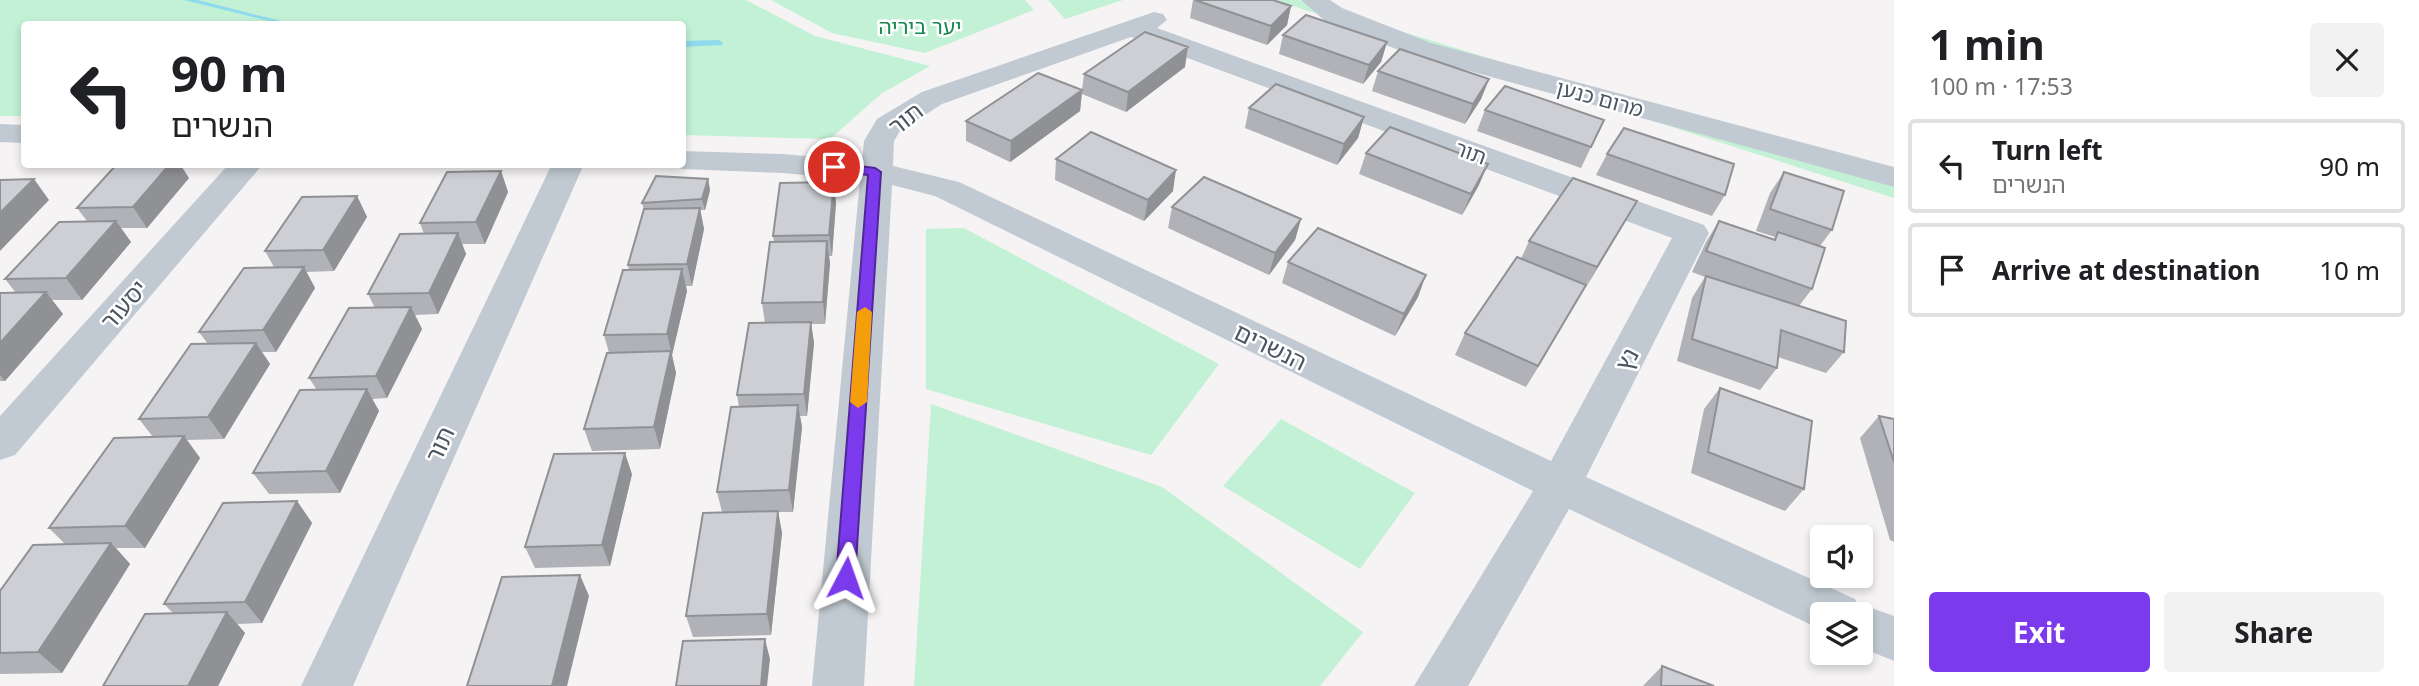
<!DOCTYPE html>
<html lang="en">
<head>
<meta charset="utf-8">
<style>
  body { margin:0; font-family:"Noto Sans","Noto Sans Hebrew",sans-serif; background:#f2f2f2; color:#202124; height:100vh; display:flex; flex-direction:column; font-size:26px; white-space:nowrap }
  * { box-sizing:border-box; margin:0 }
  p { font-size:23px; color:#757577 }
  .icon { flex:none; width:38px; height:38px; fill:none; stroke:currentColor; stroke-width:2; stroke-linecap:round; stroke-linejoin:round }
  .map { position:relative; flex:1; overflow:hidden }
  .sheet { display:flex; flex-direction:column; background:#fff; width:525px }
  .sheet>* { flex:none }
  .guide { position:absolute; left:21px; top:21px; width:665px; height:147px; border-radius:7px; box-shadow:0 4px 10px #0003; background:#fff; color:#202124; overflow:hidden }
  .fabs { position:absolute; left:1810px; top:525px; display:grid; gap:14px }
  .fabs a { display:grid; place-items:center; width:63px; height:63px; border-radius:7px; background:#fff; box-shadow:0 4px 10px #0003; font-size:35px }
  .pin { position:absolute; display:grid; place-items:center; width:60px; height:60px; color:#fff; margin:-30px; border:4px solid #fff; border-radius:50%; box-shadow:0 2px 7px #0007 }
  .me { position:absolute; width:77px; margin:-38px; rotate:4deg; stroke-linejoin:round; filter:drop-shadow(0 0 5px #0008) }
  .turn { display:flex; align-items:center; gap:24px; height:147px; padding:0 35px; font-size:32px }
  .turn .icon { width:91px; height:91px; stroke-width:2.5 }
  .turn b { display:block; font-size:49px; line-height:60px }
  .round { display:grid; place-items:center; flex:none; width:74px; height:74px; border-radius:7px; background:#f2f2f2 }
  .summary { display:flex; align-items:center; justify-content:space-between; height:119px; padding:0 35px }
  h1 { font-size:42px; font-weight:700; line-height:52px }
  .primary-button { display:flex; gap:14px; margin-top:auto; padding:14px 35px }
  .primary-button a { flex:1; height:80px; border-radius:7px; background:#7c3aed; color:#fff; font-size:28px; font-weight:700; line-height:80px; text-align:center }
  .primary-button a+a { background:#f2f2f2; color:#202124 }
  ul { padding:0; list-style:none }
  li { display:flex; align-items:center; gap:21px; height:94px; margin:0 14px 10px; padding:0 21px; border:4px solid #e0e0e0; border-radius:7px }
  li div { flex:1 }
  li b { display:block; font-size:26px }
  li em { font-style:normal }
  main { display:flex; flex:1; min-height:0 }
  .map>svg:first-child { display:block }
</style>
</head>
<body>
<main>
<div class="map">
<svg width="1894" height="686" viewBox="0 0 1894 686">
  <rect width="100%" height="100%" fill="#f5f3f3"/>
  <path fill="#c3f1d5" d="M0,0h746l69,36 115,30 -49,28 -51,45 -147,-4 -1,-111h-658v92h-24z
    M771,0h254l9,10 -109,43 -93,-20z
    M1048,0h75l-58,19z
    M1274,0h25l349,107 246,80v11z
    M964,228l255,136 -68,91 -225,-66v-160z
    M931,404l231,83 201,145 -43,54h-406z
    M1281,419l134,74 -55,76 -137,-83z"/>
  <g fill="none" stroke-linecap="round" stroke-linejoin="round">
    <path fill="#90daee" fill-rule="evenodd" d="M184,0h14l95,24h-12z
      M719,40l4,3 -1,2 -40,2v-6z"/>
    <path fill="#c1cad2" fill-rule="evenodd" d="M1301,0h29l12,8 89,35 463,124v20l-483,-132 -87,-35z
      M1154,12l9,2 4,6 -10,8 547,197 5,8 -123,244 269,122 2,4 37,13v45l-34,-14v-33h-38v16l-253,-121 -101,177h-54l119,-195 -598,-295 -43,-11 -28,501h-52l48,-506 -77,-7 -101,-4 -13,-5h13v-13l101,3 79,7 2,-20 13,-22 45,-27zM1131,37l541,201 -121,223 -592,-279 -66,-16 1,-25 6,-10 42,-27z
      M0,124l24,1v18l-24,-1z
      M229,164h34l-248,291 -15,5v-44z
      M552,164h32l-231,522h-52z"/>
  </g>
  <path fill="#b0b2b7" d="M1193,0h80l18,6 -4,19 -20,20 -77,-27z
    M1283,35l104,7 -6,20 -18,22 -84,-30z
    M1185,67l-59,45 -44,-18 -2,17 -70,51 -44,-21v-20l116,-31 2,-16z
    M1378,71l111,8 -8,20 -16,25 -93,-33z
    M1249,108l115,9 -6,21 -21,27 -92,-37z
    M1485,110l119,10 -23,48 -104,-37z
    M1366,153l113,32 -17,30 -103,-41z
    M1607,154l118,41 -13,21 -116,-41z
    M1056,159l117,32 -29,30 -89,-41z
    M501,171l7,21 -23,52h-23l4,10 -28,60 -23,1 7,14 -35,69 -15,1 7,12 -39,82 -71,1 -16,-21 64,-83 -8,-12 66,-70 -7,-14 56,-60 -4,-11z
    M1784,172l48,58 -12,16 -8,43 -13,17 45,46 -18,21 -48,-16 -1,11 -17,22 -83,-29 15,-63 13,-21 -13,-5 14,-30 13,-21 54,19 2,-3 -19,-6 14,-38z
    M189,178l-42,50h-26l10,14 -49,58h-30l11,14 -58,67h-5v-88h16l-11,-14 82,-58 -10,-13z
    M708,179l2,11 -5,20h-5l4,19 -12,57h-6l1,5 -15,64 4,18 -16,76 -68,2 -8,-22 25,-76 -5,-18 25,-65 -1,-5 16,-55 -2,-7z
    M357,196l10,21 -33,54 -28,1 9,16 -39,64h-14l8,12 -46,75 -37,1 13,18 -55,90h-29l14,16 -68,109 -62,1v-83l65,-47 -16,-16 104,-91 -14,-18 69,-75 -9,-12 75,-65 -9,-16z
    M1637,201l-111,186 -71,-32 10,-22 56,-74 8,-18z
    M836,203l-4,53h-3l1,7 -5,61h-14l3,19 -7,73h-7l2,11 -9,85h-15l4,21 -11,102 -78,2 -7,-21 36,-104 -5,-20 22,-85 -2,-12 28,-72 -3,-20 12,-61 -1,-6z
    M1172,207l129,12 -6,21 -26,35 -101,-47z
    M1288,262l130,35 -23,39 -113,-53z
    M1720,388l84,101 -19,22 -94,-38 13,-64z
    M1879,416l15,3v123l-4,-2 -30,-102z
    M632,474l-22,92 -75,2 -10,-21z
    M297,501l15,22 -50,100 -25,1 8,9 -27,53h-115l70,-73 -9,-9z
    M1662,666l52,20h-71z"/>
  <path fill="#909195" d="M1291,6l-4,19 -20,20 4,-19z
    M1387,42l-6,20 -18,22 6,-19z
    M1188,47l-3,20 -59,45 2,-20z
    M1489,79l-8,20 -16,25 8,-20z
    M1082,90l-2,21 -70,51 1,-21z
    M1364,117l-6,21 -21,27 7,-21z
    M170,164h10l9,14 -42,50 -14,-21z
    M1488,164l-9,21 -17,30 9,-21z
    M1176,170l-3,21 -29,30 4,-21z
    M501,171l7,21 -23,52 -9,-22z
    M34,179l15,21 -49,51v-38z
    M708,179l2,11 -5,20 -3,-11z
    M834,182l2,21 -4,53 -3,-21z
    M357,196l10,21 -33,54 -11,-21z
    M1637,201l-12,21 -40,67 12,-22z
    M700,208l4,21 -12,57 -5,-22z
    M1301,219l-6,21 -26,35 6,-22z
    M116,221l15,21 -49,58 -16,-22z
    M458,233l8,21 -28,60 -9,-21z
    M827,241l3,22 -5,61 -2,-22z
    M304,267l11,21 -39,64 -13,-22z
    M682,269l5,22 -15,64 -5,-21z
    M1426,275l-8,22 -23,39 9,-22z
    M1586,285l-12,21 -48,81 12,-21z
    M46,292l17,22 -58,67 -5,-6v-32z
    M411,307l11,22 -35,69 -11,-22z
    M811,322l3,21 -7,73 -3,-22z
    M256,343l14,21 -46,75 -16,-22z
    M671,351l5,22 -16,76 -6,-22z
    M367,389l12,22 -39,82 -14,-22z
    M798,405l4,22 -9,85 -4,-22z
    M184,436l16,22 -55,90 -20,-22z
    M625,453l7,21 -22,92 -8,-21z
    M297,501l15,22 -50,100 -17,-21z
    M778,511l4,22 -11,102 -4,-21z
    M111,543l19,21 -68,109 -24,-21z
    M580,575l9,21 -22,90h-15z
    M227,612l18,21 -27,53h-30z
    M765,639l5,20 -3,27h-6z"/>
  <path fill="#cdcfd5" stroke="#909195" stroke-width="2" d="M1195,0h78l18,6 -20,20z
    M1306,15l81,27 -18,23 -86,-30z
    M1145,32l43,15 -60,45 -44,-18z
    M1400,49l89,30 -16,25 -95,-33z
    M1038,73l44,17 -71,51 -45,-20z
    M1276,84l88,33 -20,27 -95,-36z
    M1505,86l99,34 -13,27 -106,-37z
    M1390,127l98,37 -17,30 -105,-41z
    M1624,128l110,36 -9,31 -118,-41z
    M1091,132l85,38 -28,30 -92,-41z
    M117,164h53l-37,43 -56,1z
    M501,171l-25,51 -56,1 27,-51z
    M1784,172l60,19 -12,39 -62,-21z
    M656,176l52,3 -6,20 -60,4z
    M1204,177l97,42 -26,34 -103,-46z
    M1573,178l64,23 -40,66 -68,-26z
    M34,179l-34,34v-33z
    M834,182l-5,53 -56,1 7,-53z
    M357,196l-34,54 -58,1 37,-54z
    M700,208l-13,56 -59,1 16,-56z
    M116,221l-50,57 -61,1 54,-57z
    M1719,221l56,19 3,-8 47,16 -13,41 -106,-38z
    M1318,228l108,47 -22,39 -116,-52z
    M458,233l-29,60 -61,1 32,-60z
    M827,241l-4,61 -61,1 8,-61z
    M1517,257l69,28 -48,81 -73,-33z
    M304,267l-41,63 -64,2 45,-64z
    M682,269l-15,65 -63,1 19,-65z
    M1706,276l140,45 -2,31 -63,-22 -4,38 -85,-29z
    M46,292l-46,51v-50z
    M411,307l-35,69 -67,2 40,-70z
    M811,322l-7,72 -67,1 12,-72z
    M256,343l-48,74 -69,2 52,-75z
    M671,351l-17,76 -70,2 23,-76z
    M1720,388l92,33 -8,68 -96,-37z
    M367,389l-41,82 -73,2 47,-83z
    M798,405l-9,85 -72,2 14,-85z
    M1879,416l15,3v43z
    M184,436l-59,90 -76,2 65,-90z
    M625,453l-23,92 -77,2 29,-93z
    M297,501l-52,101 -81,2 59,-101z
    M778,511l-11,103 -81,2 17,-103z
    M111,543l-73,109 -38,1v-62l33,-46z
    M580,575l-28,111h-85l35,-109z
    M227,612l-39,74h-85l42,-72z
    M765,639l-4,47h-85l7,-45z
    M1662,666l52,20h-53z"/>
  <path fill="#7c3aed" stroke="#51269a" stroke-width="2" d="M834,163l41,5 6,4 -26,406 -2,6 -7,2 -7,-2 -3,-6 32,-403 -39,-5 -2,-3z"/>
  <path fill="#f59e0b" d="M865,307l7,5 -5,90 -9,6 -8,-6 7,-90z"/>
  <g text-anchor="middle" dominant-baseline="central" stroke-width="5" stroke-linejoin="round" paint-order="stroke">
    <g font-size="21" fill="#17864f" stroke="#fff">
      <text x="920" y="26">יער ביריה</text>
    </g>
    <g font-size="21" fill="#4a5661" stroke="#fff">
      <text transform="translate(1600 98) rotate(15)">מרום כנען</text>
      <text transform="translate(1471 152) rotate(20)">תור</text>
    </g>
    <g font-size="24" fill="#4a5661" stroke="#fff">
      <text transform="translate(905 118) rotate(-38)">תור</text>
      <text transform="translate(123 304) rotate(-49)">יסעור</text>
      <text transform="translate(1271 346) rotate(26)">הנשרים</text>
      <text transform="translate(1626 359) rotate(-62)">נץ</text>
      <text transform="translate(439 444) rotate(-65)">תור</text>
    </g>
  </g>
</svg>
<div class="fabs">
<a><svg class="icon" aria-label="sound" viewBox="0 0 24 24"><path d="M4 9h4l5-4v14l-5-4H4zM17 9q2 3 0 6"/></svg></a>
<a><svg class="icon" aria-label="layers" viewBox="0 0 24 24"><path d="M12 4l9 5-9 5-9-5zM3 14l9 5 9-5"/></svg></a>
</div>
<div class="pin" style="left:834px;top:167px;background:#d93025"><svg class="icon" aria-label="arrive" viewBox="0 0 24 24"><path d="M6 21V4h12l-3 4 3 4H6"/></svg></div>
<svg class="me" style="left:846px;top:578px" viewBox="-20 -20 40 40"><path d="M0-17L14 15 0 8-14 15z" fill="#7c3aed" stroke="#fff" stroke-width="4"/></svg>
<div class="guide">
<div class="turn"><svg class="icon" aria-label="left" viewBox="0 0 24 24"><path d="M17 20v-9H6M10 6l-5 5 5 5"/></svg><div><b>90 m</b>הנשרים</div></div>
</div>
</div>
<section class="sheet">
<div class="summary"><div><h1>1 min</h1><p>100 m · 17:53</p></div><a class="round"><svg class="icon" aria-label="close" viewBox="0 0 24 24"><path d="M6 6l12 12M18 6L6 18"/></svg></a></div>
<ul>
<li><svg class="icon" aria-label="left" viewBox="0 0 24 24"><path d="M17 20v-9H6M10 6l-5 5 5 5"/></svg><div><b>Turn left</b><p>הנשרים</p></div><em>90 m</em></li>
<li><svg class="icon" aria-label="arrive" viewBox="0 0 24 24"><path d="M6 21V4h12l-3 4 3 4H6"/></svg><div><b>Arrive at destination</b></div><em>10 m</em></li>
</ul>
<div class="primary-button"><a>Exit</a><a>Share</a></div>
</section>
</main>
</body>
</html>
